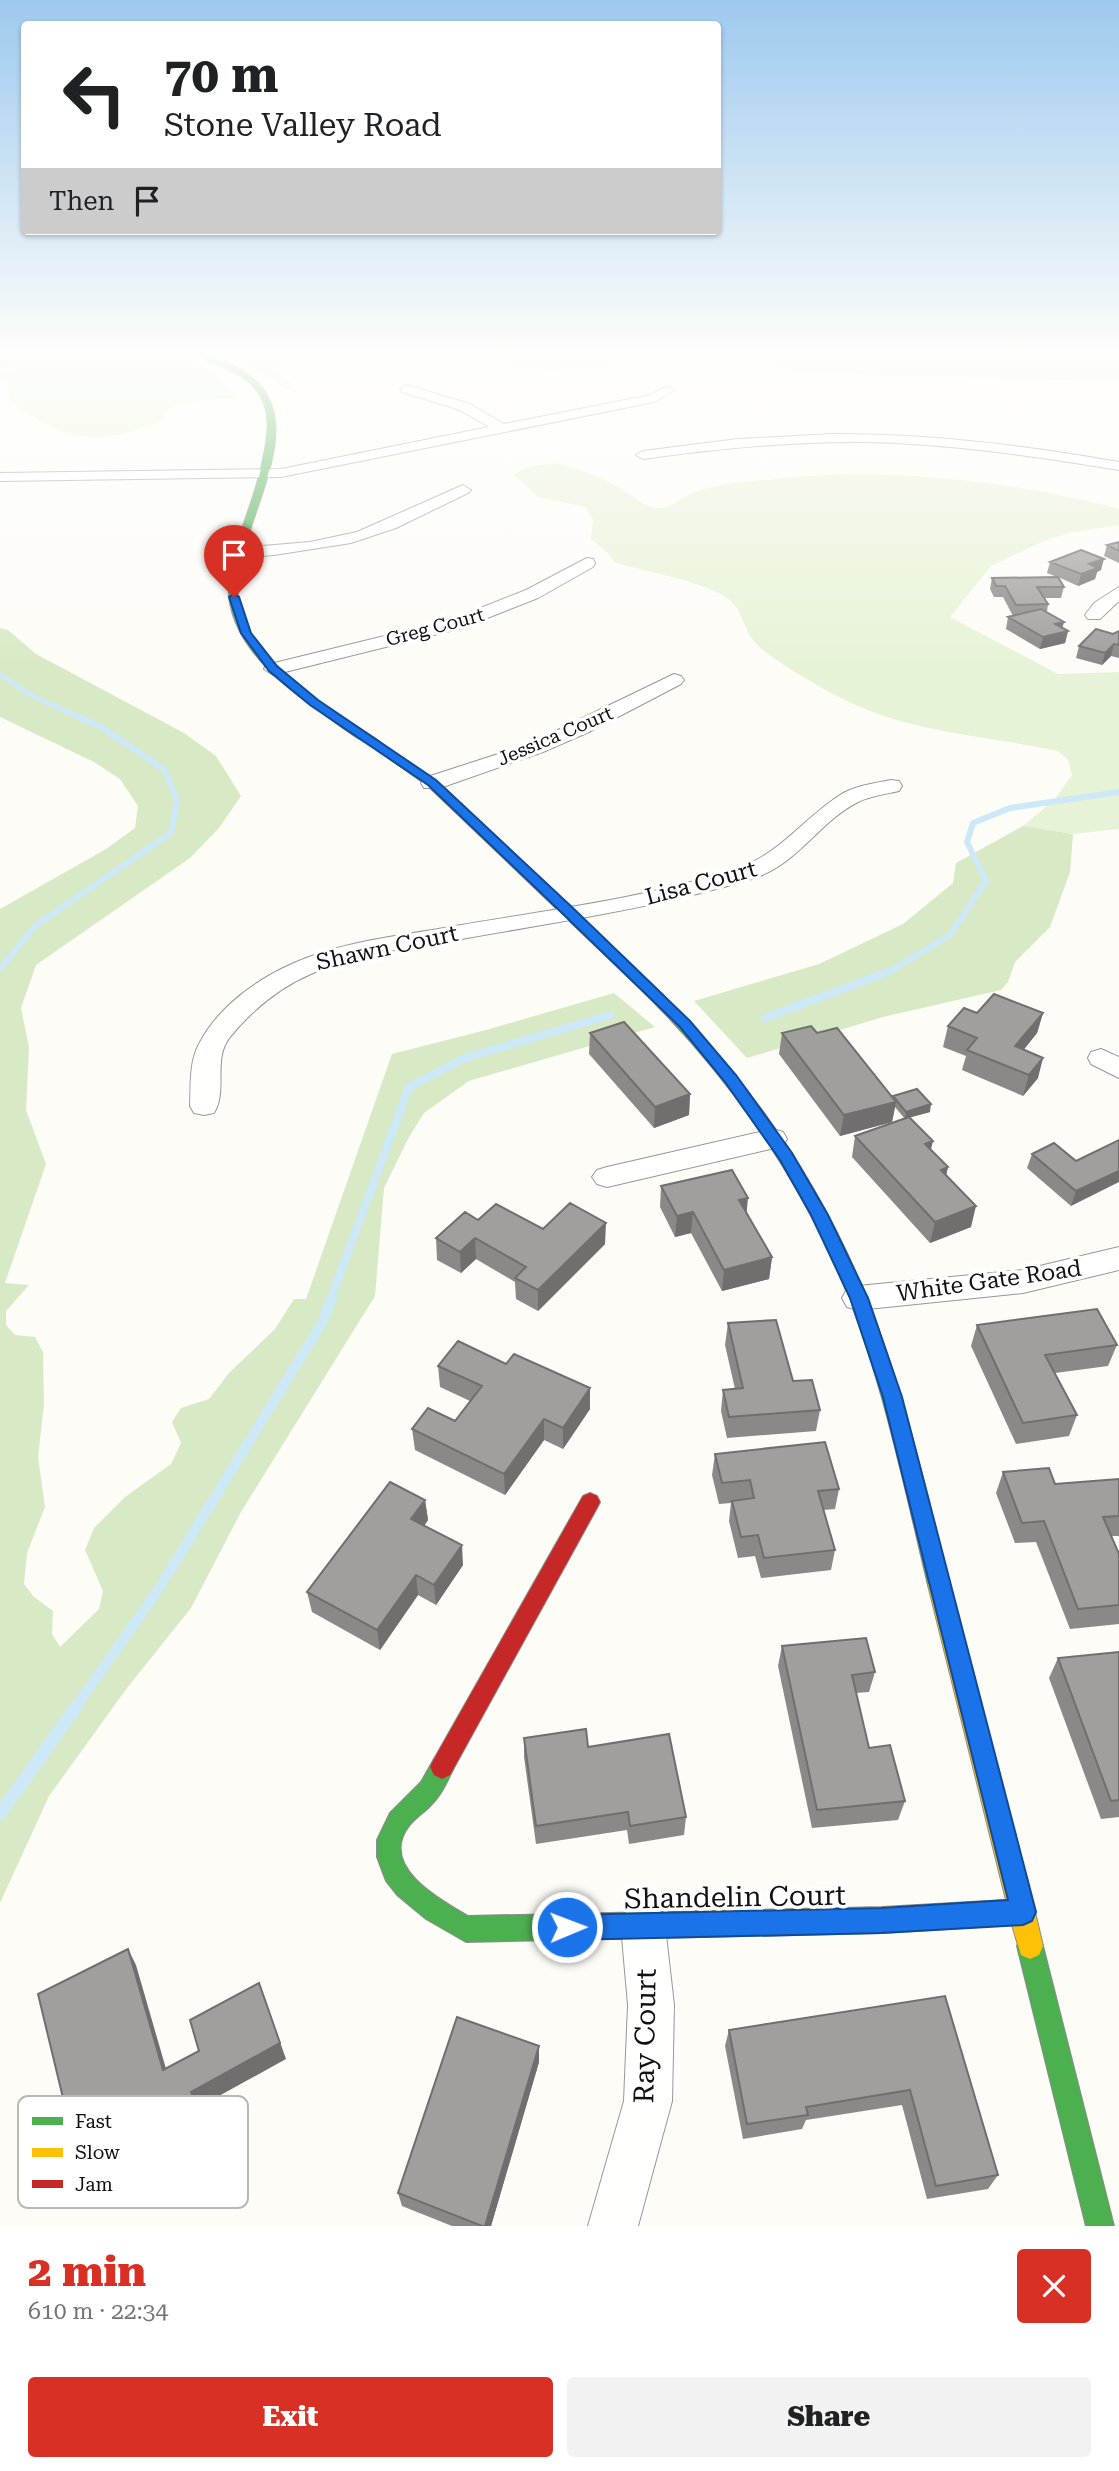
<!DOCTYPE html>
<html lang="en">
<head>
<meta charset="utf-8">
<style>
  body { margin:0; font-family:"Roboto Serif",serif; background:#f2f2f2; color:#202124; height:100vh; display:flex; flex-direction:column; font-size:26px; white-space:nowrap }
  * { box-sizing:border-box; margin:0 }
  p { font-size:23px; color:#757577 }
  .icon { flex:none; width:38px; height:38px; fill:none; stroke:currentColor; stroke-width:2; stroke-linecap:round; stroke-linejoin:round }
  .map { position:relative; height:2226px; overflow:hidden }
  .sheet { display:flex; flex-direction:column; background:#fff; flex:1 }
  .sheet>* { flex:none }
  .top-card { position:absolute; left:21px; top:21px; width:700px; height:214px; border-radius:7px; box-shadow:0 2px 5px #0004; background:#fff; color:#202124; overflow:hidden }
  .pin { position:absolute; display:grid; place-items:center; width:60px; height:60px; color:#fff; margin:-72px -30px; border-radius:50% 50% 50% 0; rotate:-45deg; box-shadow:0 0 7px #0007 }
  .pin .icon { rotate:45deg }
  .me { position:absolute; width:77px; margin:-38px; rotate:89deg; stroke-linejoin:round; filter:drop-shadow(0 0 5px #0008) }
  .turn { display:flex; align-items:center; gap:24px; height:147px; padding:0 28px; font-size:32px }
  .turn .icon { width:91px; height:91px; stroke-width:2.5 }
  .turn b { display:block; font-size:49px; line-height:60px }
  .then { display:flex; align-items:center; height:66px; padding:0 28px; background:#0003; gap:14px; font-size:26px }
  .round { display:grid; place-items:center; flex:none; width:74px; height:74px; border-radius:7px; background:#f2f2f2 }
  .head { display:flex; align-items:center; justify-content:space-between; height:119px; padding:0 28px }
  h1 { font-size:42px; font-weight:800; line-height:52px; color:#d93025 }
  .cta { display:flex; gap:14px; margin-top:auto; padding:14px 28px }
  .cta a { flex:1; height:80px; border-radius:7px; background:#d93025; color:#fff; font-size:28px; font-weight:800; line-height:80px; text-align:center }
  .cta a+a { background:#f2f2f2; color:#202124 }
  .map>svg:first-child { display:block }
</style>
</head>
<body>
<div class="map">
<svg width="1119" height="2226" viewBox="0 0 1119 2226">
  <rect width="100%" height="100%" fill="#fdfcf7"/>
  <path fill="#e7f3d7" d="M39,354h131l38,14 32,31c-24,0 -54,-1 -76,13l1,6c-70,31 -94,24 -156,-17l-1,-22 -8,1v-12c15,2 33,0 42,-14z
    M229,354h115l-71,15 17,13 9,14z
    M412,354h707v25l-60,1 -264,-7 -47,-14 -27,-4 -123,13 -46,2 -61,-4 3,-4z
    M558,463c23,7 47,15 68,29 10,6 15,13 27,15 18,4 20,-5 33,-11 26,-13 61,-14 89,-17 110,-13 237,2 344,30v16l-51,8 -24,8 -53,25 -41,51 108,57 61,-2v157l-46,5 -50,-8 32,-27 17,-24 -4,-15 -10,-9c-74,-16 -152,-18 -221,-55 -19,-10 -72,-40 -84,-56 -8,-10 -10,-26 -20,-37 -20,-21 -89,-31 -119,-41l-4,-7 -19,-16 2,-19 -7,-13 -48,-10 -25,-23 19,-8z"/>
  <path fill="#d8eac5" d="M0,354h42l-1,4 7,6 -1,3 -47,1z
    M0,628l8,2 28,24 148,79 32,23 25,40 -22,32 -29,30 -154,107 -15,43 8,39 -3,63 20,54 -41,119 24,2 -23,26v14l9,10 20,2 8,15 1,52 -6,53 7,50 -18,46 -3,31 10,13 19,14 -1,23 8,13 39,-38 4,-18 -18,-41 9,-22 31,-31 46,-33 10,-21 -9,-21 9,-14 28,-9 20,-26 46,-44 19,-30h12l86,-245 94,-24 128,-37 41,34 -186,54 -45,32 -15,24 -25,51 -9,108 -134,216 -50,96 -64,80 -78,108 -49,107v-994l106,-60 29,-21 3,-22 -18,-27 -26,-17 -94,-45z
    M1023,826l50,8 -3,38 -20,55 -35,35 -7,20 -7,8 -118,27 -136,41 -53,-57 125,-37 84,-40 50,-41 3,-20z"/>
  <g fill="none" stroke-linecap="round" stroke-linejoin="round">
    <path stroke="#cde8f7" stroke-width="3.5" d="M0,361l13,-4"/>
    <path stroke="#cde8f7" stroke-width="5" d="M0,674l27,19 54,25"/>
    <path stroke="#cde8f7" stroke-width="6" d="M0,969l36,-44 135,-92 6,-32 -12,-31 -64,-43 -24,-11
      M885,974l65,-39 36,-54 -19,-39 6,-19 37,-15 109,-16"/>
    <path stroke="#cde8f7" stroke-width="8" d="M765,1018l123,-46
      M331,1298l78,-211 56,-29 145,-43"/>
    <path stroke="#cde8f7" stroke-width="10" d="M75,1708l83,-118 165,-269 9,-24"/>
    <path stroke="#cde8f7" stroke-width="13" d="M0,1814l76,-107"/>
    <defs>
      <path id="street" d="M407,385l63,19 34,20 146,-29 17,-9 7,4 -20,12 -373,75 -281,4v-8l281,-4 208,-42 -29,-17 -58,-18 -2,-3z
        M833,434c97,0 191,11 286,28v8c-84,-14 -168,-26 -253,-28 -75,-1 -149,7 -223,17l-7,-4 7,-4 95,-12z
        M463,485l8,5 -3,3 -72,35 -45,15 -77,12 -36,3 -8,-5 8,-5 72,-6 47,-10z
        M587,558l6,1 2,4 -2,4 -55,31 -76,30 -189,47 -9,-6 2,-4 184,-45 76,-30z
        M1119,587v14l-19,18h-12l-3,-4 9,-12z
        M674,674l7,2 3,4 -3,4 -92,48 -46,20 -103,36h-16l-3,-5 3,-5 105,-34z
        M891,780l8,1 3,5 -3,5c-13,3 -29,5 -41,11 -41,21 -59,62 -106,77 -93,28 -189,42 -285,59 -51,9 -106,14 -154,35 -33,14 -60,36 -83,64 -18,22 -2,54 -16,76l-10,2 -10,-2 -4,-7c1,-20 -1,-44 9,-62 19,-37 58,-65 95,-81 45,-20 96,-26 144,-34 100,-18 204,-29 300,-61 42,-14 66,-50 102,-73 14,-9 35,-12 51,-15z
        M1101,1049l18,8v21l-28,-14 -3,-6 3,-6z
        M773,1129l10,3 4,7 -4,7 -176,41 -10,-3 -5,-7 5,-7 10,-3z
        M1119,1247v23l-96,23 -165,17 -11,-3 -5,-9 5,-9 11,-3 165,-16z
        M643,1904l16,6 6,16 9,79 -2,96 -34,125h-50l36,-125 4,-96 -7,-79 6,-16z"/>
      <path id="fast" d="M195,354c17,0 35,9 49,18 81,51 -22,166 -4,235 17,64 90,101 140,135v4c-14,2 -50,-28 -63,-37 -44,-30 -98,-78 -87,-137 7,-38 26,-74 33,-113 4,-18 8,-40 0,-58 -13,-30 -45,-32 -68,-47z
        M629,966l5,1c100,93 182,205 233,332 37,92 58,190 83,286l-4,7 -7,3 -7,-3 -4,-7c-23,-96 -43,-194 -79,-287 -49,-124 -128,-234 -225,-325l-2,-3z
        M442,1755l8,4 4,8c-6,13 -12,27 -22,37 -7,8 -17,14 -23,22 -31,40 31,74 59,90l232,-5 9,4 4,9 -4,9 -9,4 -234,5 -40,-23 -29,-24 -11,-14 -9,-24v-17l13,-27 31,-31 13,-23z
        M1030,1933l9,4 4,9 71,280h-28l-69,-280 4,-9z"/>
      <path id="slow" d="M376,741l60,39 198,187 2,3 -2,3h-10l-196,-187 -56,-40 -2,-2z
        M939,1575l7,3 4,7 85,327 8,34 -4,9 -9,4 -9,-4 -9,-30 -130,8 -182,4 -9,-4 -4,-9 4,-9 9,-4 182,-4 124,-7 -78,-315 4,-7z"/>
      <path id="jam" d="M590,1493l7,3 3,6 -3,6 -147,267 -8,4 -8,-4 -4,-8 4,-8 149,-263z"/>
    </defs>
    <use href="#street" stroke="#979795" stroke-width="2"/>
    <use href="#fast" stroke="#8e8d8b" stroke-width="2"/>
    <use href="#slow" stroke="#8e8d8b" stroke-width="2"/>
    <use href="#jam" stroke="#8e8d8b" stroke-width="2"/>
    <use href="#street" fill="#fffffe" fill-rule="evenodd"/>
    <use href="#fast" fill="#4caf50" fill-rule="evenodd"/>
    <use href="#slow" fill="#ffc107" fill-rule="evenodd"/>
    <use href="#jam" fill="#c62828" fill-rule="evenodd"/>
  </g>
  <path fill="#8a8986" d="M1119,542v21l-15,-7 3,-11z
    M1050,562l51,8 -4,2 -2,7 -17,7 -20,-9 6,10 -3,11h-17l4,6 -1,8 15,16 6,3 -3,12 -25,6 -34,-20 2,-12 5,-1 -10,-19h-9l-4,-8 2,-11 65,-1 -10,-4z
    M1119,631v27l-8,-2 -9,9 -26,-7 3,-12z
    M1043,1013l-6,20 -13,16 14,29 -15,18 -61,-26 4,-14 -23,-9 5,-21z
    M590,1033l100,61 -1,21 -35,13 -65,-74z
    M782,1033h35l75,64 38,15 -21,5 22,33 17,17 -2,8 25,52 -41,16 -78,-86 3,-21 50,-17 -10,-12 -3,15 -52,14 -61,-82z
    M1119,1140l-48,66 -44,-38 5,-14 44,7z
    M661,1186l85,27 26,44 -3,22 -47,12 -31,-58 -16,4 -15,-30z
    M478,1220l65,9 62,15 -67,67 -22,-12 -1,-17 -39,-23 -15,14 -24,-13 -1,-22z
    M728,1323l65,58 27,29 -4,21 -89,7 -6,-27 2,-21 12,-1 -10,-44z
    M977,1325l140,20 -9,21 -53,7 22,42 -8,21 -53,8 -45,-98z
    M438,1366l152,43 -27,40 -19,-9 -39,55 -90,-45 -3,-21 43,-8 15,-20 -30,-14z
    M715,1454l124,35 -4,20 -12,1 12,40 -4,20 -70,8 -6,-22 -17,2 -9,-37 2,-18 -12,1 -7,-29z
    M1003,1472l52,12 64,-5v57h-7l7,18v70l-49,5 -34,-87 -21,1 -19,-50z
    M425,1500l3,20 -4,6 39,39 -27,40 -18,-10 -38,55 -68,-38 -5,-20z
    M782,1646l93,26 -6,20 -13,1 13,55 36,53 -7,19 -86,8 -34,-162z
    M1119,1652v165l-18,2 -52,-141 9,-20z
    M524,1738l64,9 98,70 -2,18 -55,9 -2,-14 -91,14 -12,-87z
    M945,1996l53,179 -10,14 -61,10 -25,-94 -96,15 -4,9 -59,10 -18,-93 4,-16z
    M539,2046v16l-48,164h-39l-50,-20 -4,-13z"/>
  <path fill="#716f6d" d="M1104,559l-3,11 -4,2 -2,7 -17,7 3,-12 8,-10z
    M1064,622l-3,11 7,-2 -3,12 -25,6 3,-12 12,-13z
    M1114,644l-3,12 -9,9 3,-12z
    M1043,1013l-6,20 -27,34 5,-21z
    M1043,1058l-5,20 -15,18 6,-21z
    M690,1094l-1,21 -35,13 1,-21z
    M896,1102l-4,20 -52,14 4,-21z
    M931,1104l-1,8 -25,7 1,-7z
    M933,1141l-5,21 -3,-18z
    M948,1167l-5,21 -2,-18z
    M1119,1171v11l-48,24 5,-15z
    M748,1198l-2,21 -7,-19z
    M976,1206l-5,21 -41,16 5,-21z
    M693,1212l-2,21 -16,4 2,-21z
    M606,1223l-1,21 -67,67v-21z
    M475,1238l1,21 -15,14 -1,-21z
    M772,1257l-3,22 -47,12 2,-21z
    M590,1388v21l-27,40v-21z
    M544,1419v21l-39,55 -1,-21z
    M425,1500l3,20 -14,20 -3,-21z
    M462,1545l1,20 -27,40 -2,-20z
    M416,1575l2,20 -38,55 -3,-20z
    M128,1949l8,16 35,121 -8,-16z
    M259,1983l27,76 -87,48 7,23 -113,64 -10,-13 108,-89z
    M539,2046v16l-48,164h-6z"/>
  <path fill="#a19f9c" stroke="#716f6d" stroke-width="2" d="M1119,542v9l-12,-6z
    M1081,550l23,9 -15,5 9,4 -17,6 -31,-12z
    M1058,577l6,10h-27l11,17 -32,1 -11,-19h-9l-4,-8z
    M1041,609l23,13 -9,2 13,7 -25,6 -35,-20z
    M1096,629l17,5 6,-3v14l-5,-1 -9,9 -26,-7z
    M994,994l49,19 -28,33 28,12 -14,17 -62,-25 10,-12 -29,-12 16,-18 13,5z
    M624,1022l66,72 -35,13 -65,-74z
    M811,1026l6,7 20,-5 59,74 -52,13 -62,-82z
    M917,1089l14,15 -25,8 -13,-16z
    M909,1117l24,24 -8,3 23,23 -7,3 35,36 -41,16 -80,-86z
    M1119,1140v31l-43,20 -44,-37 22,-11 22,18z
    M732,1170l16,28 -9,2 33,57 -48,13 -31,-58 -16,4 -16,-30z
    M570,1203l36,20 -68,67 -23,-12 11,-11 -51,-29 -15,14 -24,-14 29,-26 13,8 18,-16 47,25z
    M1097,1309l20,36 -72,10 32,60 -54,8 -46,-98z
    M776,1320l17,61 19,-1 8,30 -91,7 -6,-27 20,-2 -15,-65z
    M458,1341l48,23 8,-10 76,34 -27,40 -19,-9 -40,55 -92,-45 16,-21 27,13 27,-35 -44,-20z
    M825,1442l14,47 -21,2 17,59 -71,8 -6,-23 -17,2 -9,-36 22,-3 -4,-18 -28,3 -7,-29z
    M1049,1468l6,16 64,-5v37l-16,1 16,37v51l-41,4 -34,-88 -22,2 -19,-51z
    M390,1482l35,18 -14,19 51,26 -28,40 -18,-10 -39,55 -70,-38z
    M866,1638l9,34 -23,3 17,73 21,-3 15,56 -88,9 -35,-164z
    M1119,1652v148l-8,1 -53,-143z
    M586,1729l2,18 81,-13 17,83 -56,9 -2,-14 -92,14 -12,-88z
    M128,1949l35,121 36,-19 -9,-31 69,-37 21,60 -89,49 8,24 -116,65 -45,-187z
    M945,1996l53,179 -62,11 -26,-96 -104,17 2,8 -61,9 -18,-94z
    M457,2017l82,29 -54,180h-3l-84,-33z"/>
  <linearGradient id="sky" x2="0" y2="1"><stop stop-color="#9dc9ee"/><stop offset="0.53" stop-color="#fefefb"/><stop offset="1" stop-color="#fefefb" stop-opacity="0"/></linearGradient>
  <rect width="1119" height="666" fill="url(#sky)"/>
  <path fill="#1a73e8" stroke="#114b97" stroke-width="2" d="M234,594l5,3 12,36 26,33 41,34 118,80 138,129 116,112 46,54 56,78 36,62 40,83 34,99 134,515 -4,9 -9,4 -142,8 -314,7 -9,-4 -3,-9 3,-9 9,-3 314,-7 127,-8 -125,-503 -33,-99 -39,-83 -31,-55 -55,-78 -45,-55 -116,-112 -136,-130 -118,-80 -41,-34 -28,-38 -12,-36z"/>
  <g text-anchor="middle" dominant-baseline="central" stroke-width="7" stroke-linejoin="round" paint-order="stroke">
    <g font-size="19" fill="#111" stroke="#fff">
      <text transform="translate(435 627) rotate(-15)">Greg Court</text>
      <text transform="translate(555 736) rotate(-23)">Jessica Court</text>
    </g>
    <g font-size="23" fill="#111" stroke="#fff">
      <text transform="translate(701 883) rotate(-15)">Lisa Court</text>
      <text transform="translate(387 948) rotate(-12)">Shawn Court</text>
      <text transform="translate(989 1281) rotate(-8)">White Gate Road</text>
    </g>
    <g font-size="28" fill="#111" stroke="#fff">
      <text transform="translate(735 1897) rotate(-1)">Shandelin Court</text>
      <text transform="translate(645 2036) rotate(-89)">Ray Court</text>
    </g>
  </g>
  <rect x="18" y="2096" width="230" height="112" rx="10" fill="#fff" stroke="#b8b8b8" stroke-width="2"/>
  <rect x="32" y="2117" width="31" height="8" fill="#4caf50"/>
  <rect x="32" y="2148" width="31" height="9" fill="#ffc107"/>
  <rect x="32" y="2180" width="31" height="8" fill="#c62828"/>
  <g font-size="19" fill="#111">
    <text x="75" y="2128">Fast</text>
    <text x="75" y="2159">Slow</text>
    <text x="75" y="2191">Jam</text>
  </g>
</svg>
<div class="pin" style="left:234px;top:597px;background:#d93025"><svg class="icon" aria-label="arrive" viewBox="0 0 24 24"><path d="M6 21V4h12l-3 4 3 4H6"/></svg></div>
<svg class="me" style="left:567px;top:1927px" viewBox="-20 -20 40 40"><circle r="17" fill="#1a73e8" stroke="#fff" stroke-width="3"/><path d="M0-11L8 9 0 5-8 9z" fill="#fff"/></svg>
<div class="top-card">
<div class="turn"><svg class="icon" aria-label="left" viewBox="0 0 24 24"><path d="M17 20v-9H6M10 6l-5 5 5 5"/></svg><div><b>70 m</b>Stone Valley Road</div></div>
<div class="then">Then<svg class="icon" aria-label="arrive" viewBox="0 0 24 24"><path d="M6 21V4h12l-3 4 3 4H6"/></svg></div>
</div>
</div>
<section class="sheet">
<div class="head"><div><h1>2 min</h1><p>610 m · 22:34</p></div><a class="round" style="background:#d93025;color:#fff"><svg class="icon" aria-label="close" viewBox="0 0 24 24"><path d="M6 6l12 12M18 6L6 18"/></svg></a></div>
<div class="cta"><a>Exit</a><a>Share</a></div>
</section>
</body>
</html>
